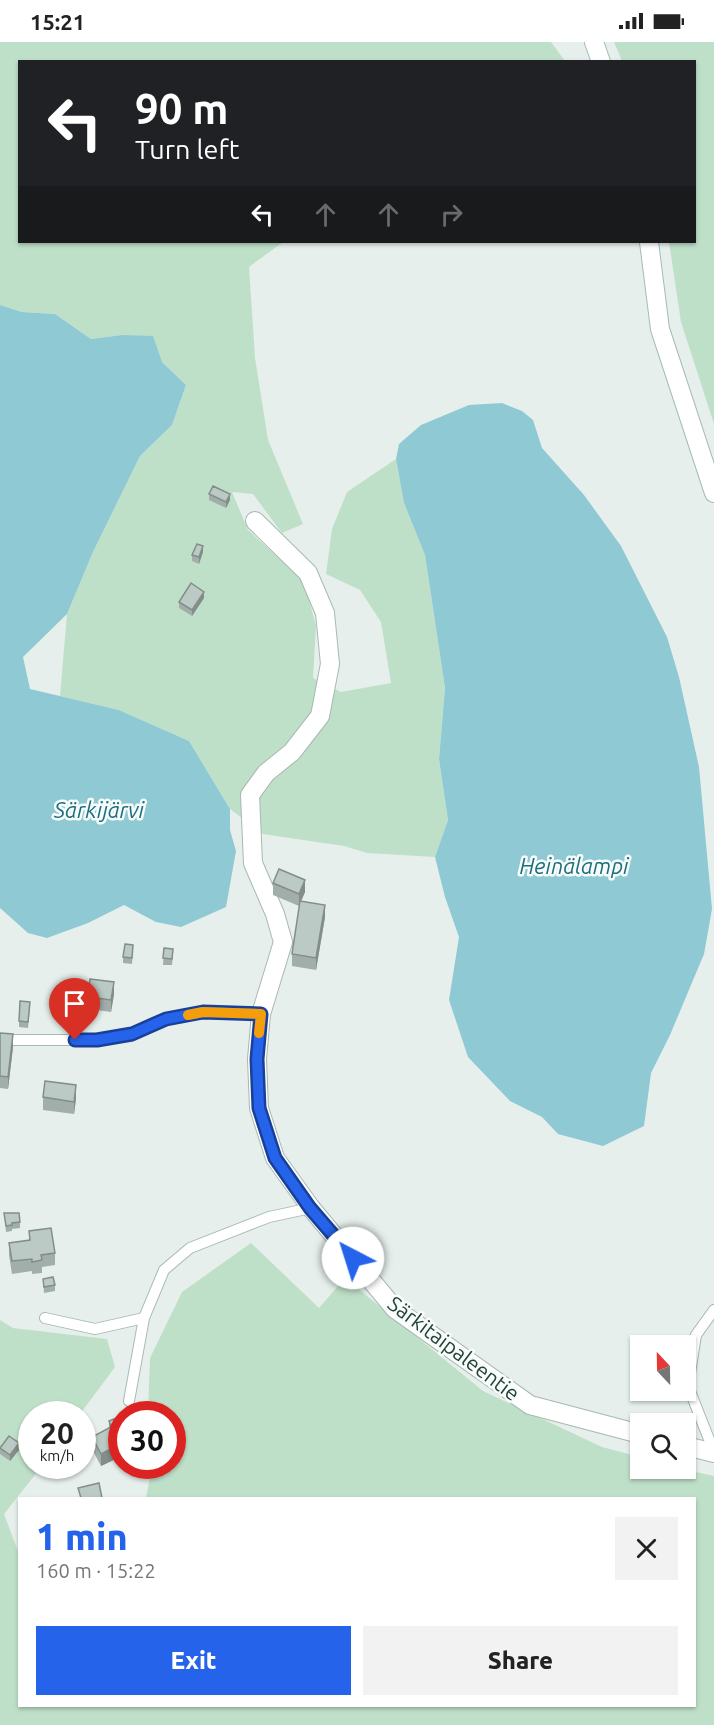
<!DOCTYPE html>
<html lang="en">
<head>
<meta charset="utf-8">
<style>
  body { margin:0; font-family:Ubuntu,sans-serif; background:#f2f2f2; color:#222; height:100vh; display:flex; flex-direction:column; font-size:22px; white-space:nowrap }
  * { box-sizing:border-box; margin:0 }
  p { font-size:20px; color:#767676 }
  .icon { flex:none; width:33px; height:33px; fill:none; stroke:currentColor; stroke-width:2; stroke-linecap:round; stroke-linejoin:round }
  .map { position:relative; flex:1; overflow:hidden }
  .details { position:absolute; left:18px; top:1455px; width:678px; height:210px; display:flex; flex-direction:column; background:#fff; border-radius:0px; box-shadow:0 2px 4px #0004 }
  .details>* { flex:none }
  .top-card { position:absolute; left:18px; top:18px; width:678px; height:183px; border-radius:0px; box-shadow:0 2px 4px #0004; background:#202124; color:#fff; overflow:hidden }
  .needle { width:39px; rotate:338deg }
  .controls { position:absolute; left:630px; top:1293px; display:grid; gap:12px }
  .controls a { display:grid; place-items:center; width:66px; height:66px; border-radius:0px; background:#fff; box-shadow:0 2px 4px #0004; font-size:30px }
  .speed { position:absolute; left:18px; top:1359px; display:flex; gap:12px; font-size:30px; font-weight:700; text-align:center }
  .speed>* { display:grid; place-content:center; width:78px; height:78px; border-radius:50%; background:#fff; box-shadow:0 2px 4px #0004; line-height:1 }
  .speed small { font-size:15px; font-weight:400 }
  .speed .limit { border:9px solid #d22; background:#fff; color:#111 }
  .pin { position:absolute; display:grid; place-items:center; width:51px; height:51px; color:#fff; margin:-62px -26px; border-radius:50% 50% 50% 0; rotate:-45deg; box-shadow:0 0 6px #0007 }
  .pin .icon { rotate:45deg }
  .me { position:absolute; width:66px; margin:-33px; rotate:320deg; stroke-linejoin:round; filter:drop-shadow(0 0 4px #0008) }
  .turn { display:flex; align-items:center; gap:21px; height:126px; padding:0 18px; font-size:27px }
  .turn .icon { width:78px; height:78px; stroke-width:2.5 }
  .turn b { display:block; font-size:42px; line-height:51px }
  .lanes { display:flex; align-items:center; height:57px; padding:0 18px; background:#0003; justify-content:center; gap:30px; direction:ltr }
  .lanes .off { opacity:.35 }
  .round { display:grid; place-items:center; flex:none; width:63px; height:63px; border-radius:0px; background:#f2f2f2 }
  .summary { display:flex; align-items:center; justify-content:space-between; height:102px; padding:0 18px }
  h1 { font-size:36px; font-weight:800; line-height:45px; color:#2563eb }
  .action { display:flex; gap:12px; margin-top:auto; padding:12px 18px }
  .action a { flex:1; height:69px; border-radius:0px; background:#2563eb; color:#fff; font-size:24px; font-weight:800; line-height:69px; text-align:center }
  .action a+a { background:#f2f2f2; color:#222 }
  .status { display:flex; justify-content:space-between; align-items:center; height:42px; padding:0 30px; background:#fff; direction:ltr }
  .status svg { height:16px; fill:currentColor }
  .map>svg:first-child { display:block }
</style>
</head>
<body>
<div class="status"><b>15:21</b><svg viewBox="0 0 49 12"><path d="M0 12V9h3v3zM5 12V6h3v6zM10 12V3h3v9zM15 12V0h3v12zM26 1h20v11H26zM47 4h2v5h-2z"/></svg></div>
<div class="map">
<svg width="714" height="1683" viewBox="0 0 714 1683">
  <rect width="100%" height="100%" fill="#e6efeb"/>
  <path fill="#bfe0c8" d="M0,0h551l14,19 -545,1v180h263l-34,25 6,91 13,82 35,84 -21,9 -29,-39 -21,-2 16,38 56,51 12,45 -3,52 28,14 50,-9 -10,-61 -21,-32 -34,-16 6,-45 15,-37 49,-33 8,44 21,52 20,133 -6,71 9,61 -13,37 -68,-4 -23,-7 -81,-12 -33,-25 -41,-68 -70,-31 -59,-14 7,-82 26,-62 47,-96 32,-31 14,-40 -24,-23 -40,-27 -31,4 -36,-25 -33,-2 -22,-7z
    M614,0h100v382l-33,-102 -12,-80h25v-180l-72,-1z
    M251,1201l68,65 26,-30 138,113 119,56 38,10v11l41,1 33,7v249h-714v-405l13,8 94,11 8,28 -35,47h-48v52h10l-38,48 15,40 1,152h674v-208h-548l6,-32h20v-52h-24l2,-56 32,-66z"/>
  <path fill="#8ec9d4" d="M0,263l22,7 33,2 36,25 31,-4 31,1 9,26 24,23 -14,40 -32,31 -47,96 -26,62 -44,43 7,32 89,21 70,31 41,68v21l6,21 -10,56 -45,20 -25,-5 -32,-17 -36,18 -41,15 -19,-5 -28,-25z
    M502,361l20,8 11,9 9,28 42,47 37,51 46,91 12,40 20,90 13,142 -8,45 -34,81 -19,38 -7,53 -41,20 -45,-12 -16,-17 -32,-16 -42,-44 -19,-57 10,-63 -14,-40 -10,-40 13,-37 -9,-61 6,-71 -20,-133 -21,-52 -8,-44 3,-15 22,-19 48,-20z"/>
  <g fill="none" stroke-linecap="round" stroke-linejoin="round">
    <defs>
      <path id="lane" d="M10,998h87l35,-7 34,-14 37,-6 58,1
        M714,1268l-18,25 -8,51 26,66
        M45,1276l50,11 49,-11
        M129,1359l15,-83 20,-48 26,-22 79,-31 42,-9"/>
      <path id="street" d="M255,479l53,52 17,40 5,51 -10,52 -28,36 -26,21 -16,22 3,68 22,51 8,28 -22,72 -4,45 2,49 16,50 36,50 84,101 135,96 110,29
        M686,1404l28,7"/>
      <path id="secondary" d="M594,0l7,20
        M649,200l11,87 54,164"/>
    </defs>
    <use href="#lane" stroke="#a8b8b2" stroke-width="12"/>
    <use href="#street" stroke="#a8b8b2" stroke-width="20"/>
    <use href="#secondary" stroke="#a4bbb3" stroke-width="20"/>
    <use href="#lane" stroke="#fff" stroke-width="10"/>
    <use href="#street" stroke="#fff" stroke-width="18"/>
    <use href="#secondary" stroke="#fff" stroke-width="18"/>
  </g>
  <path fill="#a1aea9" d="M209,452l21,6 -4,8 -17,-8z
    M203,510l-4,12 -7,-3v-6z
    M204,556l-12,18 -13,-8v-6z
    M273,841l32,9 -4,9 24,16 -9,53 -24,-4v-12l8,-51 -1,3 -26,-11z
    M164,906l9,7 -1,10h-9z
    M133,909l-1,13 -9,-1v-6z
    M89,945l25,7 -3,18 -22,-3 -1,4 -16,-2v-12z
    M30,966l-2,20 -9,-1v-6z
    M0,991l13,14 -5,42 -8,-1z
    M43,1055l33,1 -2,16 -31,-4z
    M4,1171l16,9v6l-8,1v2l-6,1z
    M29,1189l26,22v12l-13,2v6l-10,1v-3l-20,3 -3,-19v-12l20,-2z
    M43,1237l12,6v6l-11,2z
    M109,1379l13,13v22l-21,10 -9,-17v-12l17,-9z
    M0,1406l19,2 -9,11 -10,-7z"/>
  <path fill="#838d89" d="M230,452v6l-4,8v-6z
    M203,504v6l-4,12v-7z
    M204,550v6l-12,18v-6z
    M305,838v12l-6,14v-12z
    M325,863v12l-9,53v-12z
    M114,940v12l-3,18v-12z
    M13,992v13l-5,42v-12z
    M76,1043v13l-2,16v-12z
    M19,1401v7l-9,11v-6z
    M122,1401v13l-21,10v-12z"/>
  <path fill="#bbcac4" stroke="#838d89" stroke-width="1.5" d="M213,444l17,8 -4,8 -17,-8z
    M197,502l6,2 -4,11 -7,-2z
    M191,541l13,9 -12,18 -13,-8z
    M279,827l26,11 -6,14 -26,-11z
    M300,859l25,4 -9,53 -24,-4z
    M125,902l8,1 -1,13 -9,-1z
    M164,906l9,1 -1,10 -9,-1z
    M90,937l24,3 -3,18 -22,-3 -1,4 -16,-2 2,-14 15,2z
    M20,959l10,1 -2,20 -9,-1z
    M0,991l13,1 -5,43 -8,-1z
    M45,1039l31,4 -2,17 -31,-5z
    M4,1171h15l1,9 -8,1v2l-6,1z
    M51,1186l4,25 -14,2 1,5 -10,2v-3l-20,2 -3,-18 21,-3 -1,-9z
    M53,1235l2,8 -11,2 -1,-8z
    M114,1377l8,15v9l-21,11 -9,-17 19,-10 -2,-6z
    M9,1394l10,7 -9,12 -10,-7z
    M99,1441l3,15h-21l-3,-10z"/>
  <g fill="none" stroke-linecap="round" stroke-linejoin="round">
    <defs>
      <path id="route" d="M75,998h22l35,-6 34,-15 37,-7 58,2 -4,45 2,49 16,50 35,50 43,50"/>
    </defs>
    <use href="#route" stroke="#184099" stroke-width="15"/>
    <use href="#route" stroke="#2563eb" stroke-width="10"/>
    <path stroke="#f59e0b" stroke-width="10" d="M188,973l15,-3 58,2 -2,19"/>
  </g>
  <g text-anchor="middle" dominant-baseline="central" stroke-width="5" stroke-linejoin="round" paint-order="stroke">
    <g font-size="21" fill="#24423a" stroke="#f7fbf9">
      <text transform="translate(454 1306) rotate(37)">Särkitaipaleentie</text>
    </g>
    <g font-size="22" font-style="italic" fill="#1c6f80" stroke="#f7fbf9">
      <text x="99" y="767">Särkijärvi</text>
      <text x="574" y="823">Heinälampi</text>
    </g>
  </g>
</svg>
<div class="controls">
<a><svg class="needle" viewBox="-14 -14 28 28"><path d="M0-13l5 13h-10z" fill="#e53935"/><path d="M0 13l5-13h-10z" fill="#767676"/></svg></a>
<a><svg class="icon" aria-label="search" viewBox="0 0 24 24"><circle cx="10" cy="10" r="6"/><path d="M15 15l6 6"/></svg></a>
</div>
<div class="speed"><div>20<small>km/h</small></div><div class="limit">30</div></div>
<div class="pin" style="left:75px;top:998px;background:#d93025"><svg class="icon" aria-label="arrive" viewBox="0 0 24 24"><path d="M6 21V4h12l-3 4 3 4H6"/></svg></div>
<svg class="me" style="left:353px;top:1216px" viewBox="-20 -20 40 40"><circle r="19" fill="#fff"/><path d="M0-13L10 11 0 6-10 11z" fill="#2563eb"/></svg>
<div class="top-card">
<div class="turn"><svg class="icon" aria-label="left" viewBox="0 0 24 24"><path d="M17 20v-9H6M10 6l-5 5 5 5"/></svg><div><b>90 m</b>Turn left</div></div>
<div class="lanes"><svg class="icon" aria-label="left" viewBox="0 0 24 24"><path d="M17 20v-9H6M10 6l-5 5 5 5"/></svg><svg class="icon off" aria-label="ahead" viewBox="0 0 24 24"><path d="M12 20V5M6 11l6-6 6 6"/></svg><svg class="icon off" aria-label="ahead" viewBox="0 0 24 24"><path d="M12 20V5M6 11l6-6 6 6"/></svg><svg class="icon off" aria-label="right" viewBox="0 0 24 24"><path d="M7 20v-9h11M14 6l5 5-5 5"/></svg></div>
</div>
<section class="details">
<div class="summary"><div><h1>1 min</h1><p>160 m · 15:22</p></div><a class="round"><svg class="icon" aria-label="close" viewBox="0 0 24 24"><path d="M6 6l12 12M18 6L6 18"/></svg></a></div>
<div class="action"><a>Exit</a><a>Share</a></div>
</section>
</div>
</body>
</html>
